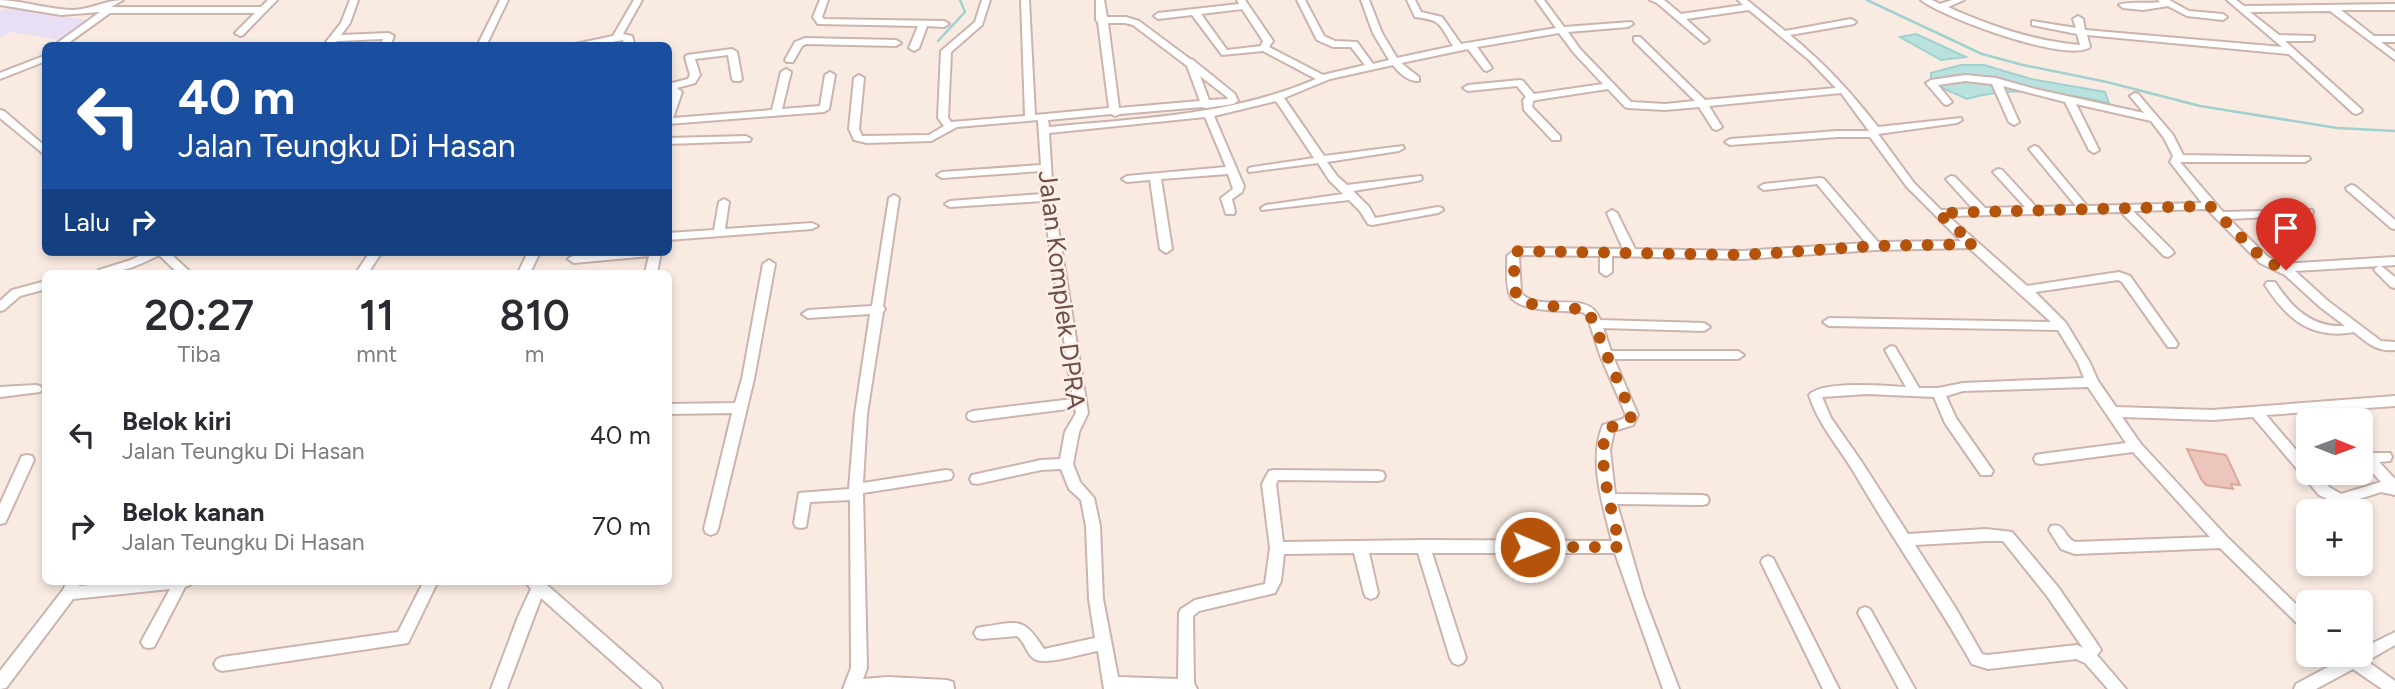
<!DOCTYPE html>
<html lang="id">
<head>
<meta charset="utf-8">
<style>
  body { margin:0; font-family:Figtree,sans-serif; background:#f7f7f7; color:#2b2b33; height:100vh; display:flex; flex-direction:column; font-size:26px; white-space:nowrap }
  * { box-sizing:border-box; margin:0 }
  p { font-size:23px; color:#7c7c81 }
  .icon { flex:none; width:38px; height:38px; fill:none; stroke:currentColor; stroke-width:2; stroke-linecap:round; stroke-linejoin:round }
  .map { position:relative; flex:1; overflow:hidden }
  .panel { position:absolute; left:42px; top:270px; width:630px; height:315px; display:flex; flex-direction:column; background:#fff; border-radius:10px; box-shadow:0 4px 10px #0003 }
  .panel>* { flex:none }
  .guide { position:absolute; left:42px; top:42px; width:630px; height:214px; border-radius:10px; box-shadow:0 4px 10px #0003; background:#1a4fa0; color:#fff; overflow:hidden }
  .needle { width:46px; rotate:91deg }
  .buttons { position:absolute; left:2296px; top:408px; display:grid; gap:14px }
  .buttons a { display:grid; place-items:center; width:77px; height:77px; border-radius:10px; background:#fff; box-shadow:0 4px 10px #0003; font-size:35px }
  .pin { position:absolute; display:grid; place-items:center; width:60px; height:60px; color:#fff; margin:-72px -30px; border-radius:50% 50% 50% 0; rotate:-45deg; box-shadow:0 0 7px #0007 }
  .pin .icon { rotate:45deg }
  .me { position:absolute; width:77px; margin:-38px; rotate:91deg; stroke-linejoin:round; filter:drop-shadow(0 0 5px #0008) }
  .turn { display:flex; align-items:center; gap:24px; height:147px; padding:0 21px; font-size:32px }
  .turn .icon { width:91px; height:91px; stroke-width:2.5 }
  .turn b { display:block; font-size:49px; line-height:60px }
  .then { display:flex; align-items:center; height:66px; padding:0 21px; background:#0003; gap:14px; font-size:26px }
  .eta { display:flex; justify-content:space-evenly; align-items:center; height:119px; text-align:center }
  .eta b { font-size:42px; font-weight:600; line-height:49px }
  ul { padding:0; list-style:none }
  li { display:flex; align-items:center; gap:21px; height:91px; padding:0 21px }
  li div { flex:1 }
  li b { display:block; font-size:26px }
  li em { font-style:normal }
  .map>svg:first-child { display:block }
</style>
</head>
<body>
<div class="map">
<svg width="2395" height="689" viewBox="0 0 2395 689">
  <rect width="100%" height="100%" fill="#f9ebe2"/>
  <path fill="#e9dff5" d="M8,7l85,14 -33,19 -50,-8 -10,6v-26z"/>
  <path fill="#b9e1de" stroke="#a0d1cf" stroke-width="2" d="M1916,34l50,23 -25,3 -41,-23z
    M1961,65h23l47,14 74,13 4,11c-46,-11 -96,-18 -142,-4l-36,-16v-10z"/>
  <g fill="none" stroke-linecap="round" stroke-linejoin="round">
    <path stroke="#a0d1cf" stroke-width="2.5" d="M1867,0l115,54 41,11 84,17 93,24 137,22 58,3
      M938,41l27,-29 -5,-12"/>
  </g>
  <path fill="#ecc5bc" stroke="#dda99e" stroke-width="2" d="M2187,449l39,6 14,30 -9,-1 2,5 -27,-4 -5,-6z"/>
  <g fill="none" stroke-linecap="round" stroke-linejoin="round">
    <defs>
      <path id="minor" d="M0,0c25,1 49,10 74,10 18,-1 32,-10 49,-10l-12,7h150l7,-7h9l-34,35 -3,1 -5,-3 20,-20h-145l-46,33h-11l47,-34 -39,3 -61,-10z
        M350,0h8l-8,23 -9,12 48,-2 5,3 -4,10h-9l2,-7 -46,2 -3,3h-6l-2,-2 15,-19z
        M500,0h8l-22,46h-9z
        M634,0h8l-19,34 9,2 3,10h-10l-2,-6 -34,6h-23l47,-10z
        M820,0h8l-6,17 2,2 120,2 5,3 -5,3 -17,-1 -8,22 -5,3 -5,-3 9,-22 -100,-2 -5,-7z
        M982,0h8l-8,25 -31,27 -3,66 3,4 74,-6 -4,-116h8l6,115 74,-7 -11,-86 -2,-2v-20h8l3,17h19l13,4 51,38 3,1 42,34 3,7 -5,3 -27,4 -4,-1 -82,7 -5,2 -4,-2 -63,6 1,7c92,-9 181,-11 267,-48l-53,-28 -41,4 -30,-40 -34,4 -4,-3 4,-3 81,-9 -2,-4h8l28,41 -4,6 54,28 42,-10 -14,-18h-18l-16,-7 -20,-40h8l19,36 11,5 22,1 16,22 16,-4 -16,-27 -12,-33h8l13,33 15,25 56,-12c-14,-22 -11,-26 -38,-29l-8,-17h8l6,12 21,5 19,27 95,-16 -20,-28h8l20,27 67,-5 2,2 -5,3 -60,5 12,17 51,53 34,2 30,-3 -61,-60v-4h6l65,63 131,-12 -27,-28 -60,-50 -63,9 21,19 2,2 -5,3 -47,-40 -7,-3h14l17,14 62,-9 -5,-5h9l38,31 66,-12 5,3 -2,2 -64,11c35,29 60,56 88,92l83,-9 1,2 -5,3 -79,11 36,49 27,27 32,-1 -27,-30 5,-3 4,1 30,31 40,-1 -32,-35 5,-3 4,1 34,37 40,-1 -47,-57 5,-3 4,1 49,59 115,-3 -32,-41 3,-6 -9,-18 -13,-17 -75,-17 23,46 -5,3 -5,-3 -24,-48 -62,-16 16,36 -5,3 -5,-3 -17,-38 -27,-3 -27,4 14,17 -5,3 -3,-1 -18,-21 5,-3 34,-5 31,3 39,11 109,24 -14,-17 5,-3 3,1 35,41 10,20 126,2 1,2 -5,3h-125l43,50 89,-2 1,2 -1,2 -4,1 -79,4 39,38 14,7 113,-7v8l-14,1 14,11v11l-4,-1 -15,-15 -2,-3 5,-3 -84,5 33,30 53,40 14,1v8c-18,2 -28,-7 -41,-18 -43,8 -67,-13 -89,-47l2,-3h8c17,26 37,46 70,44l-25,-19 -35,-32 -25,-12 -53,-54 -74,2 39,39 2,3 -6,4 -4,-1 -43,-44 -173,4 79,70 92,-14 11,4 46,65 2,3 -2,3h-8l-46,-65 -4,-2 -83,12 31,31 24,40 8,18 18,26 96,3 183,-14v10l-129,9 42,49v8h8l13,15 12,7 40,-12 -17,-19h-3v-10h29l2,4 -2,4 -11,1 16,17v16l-14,-3 -41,13 -21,-10 -66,-78 -41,3 -90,-3 19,27 87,94 80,78v15l-5,-2 -83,-81 -145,6 -14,-5 -12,-19 2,-4c14,-4 13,12 24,16l135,-5 -77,-85 -92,12 -5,-1 -2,-4 2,-4 5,-1 85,-11 -38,-56 -125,4 -17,5 10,22 37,53 -2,4h-10l-36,-52 -11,-26 -67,-3 -45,3 9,21 30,43 47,73 78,-5 26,3 46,55 40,58 3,5 -4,5 29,34h-18l-23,-26 -9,-4 -88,10 -16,-5c-36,-64 -78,-123 -114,-185 -16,-29 -39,-52 -49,-84 13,-15 76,-9 97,-8l-21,-37 6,-4 4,1 24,41h19l25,-5 121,-5 -6,-15 -20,-33 -229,-4 -6,-4 6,-4 222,4 -82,-74 -94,2 -133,9 -130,-3v16l-6,4 -6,-4v-16l-77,-1 -4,2 2,36c20,22 68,-6 79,27l104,3 6,4 -6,4 -101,-3 8,23h127l6,4 -6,4h-124l24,56 -5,10 -19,6 -4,19 5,44 87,1 5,1 2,4 -2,4 -5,1 -85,-1 27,93 35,92h-16l-48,-136h-183l34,105 -3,5 -5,2 -5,-2 -3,-5 -32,-105h-49l9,40 -2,4 -5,2 -5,-2 -2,-4 -10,-40 -70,1 -3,27 -6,12 -76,18 -6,5 1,67 3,6h-93l-6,-38c-14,2 -56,16 -65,7 -7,-6 -8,-16 -16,-22l-35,3 -5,-1 -3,-5 3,-5 5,-1c37,-5 41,-11 62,22l51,-11 -6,-39 -3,-73 -5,-26 -12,-11 -8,-20 -20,1 -64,14 -5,-1 -2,-4 2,-4 5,-1 64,-14 19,-1 5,-27 11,-19 -1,-5 -102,13 -5,-2 -1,-3 1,-3 5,-2 100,-12 -30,-198 -93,6 -5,-3 5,-3 92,-7 -1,-23 -99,7 -5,-3 5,-3 99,-7 -3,-45 -81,7 -26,14 -64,2 -13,-3 -5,-11 5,-51 5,-3 5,3 -5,51 3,7 67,-1 15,-9 -6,-8 3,-67 34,-29zM1242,9l21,32 -2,5 -34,4 -26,-36zM1108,23h17l8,2 54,41 13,35 -81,7zM1559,33l15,20 29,31 -69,10 -11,-13 -3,-1 -52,5 -5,3 5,3 49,-5 9,11 -3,3 1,10 28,30h8v-4l-28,-29 1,-6 3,-1 72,-11 17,18 3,1 37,2 34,-3 14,22 4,1 5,-3 -13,-21 132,-13 28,38h-32l-107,8 -5,3 5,3 107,-8h33l37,50 54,54 -83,1 -54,-63 -4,-1 -56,6 -5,3 5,3 53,-6 49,59 -124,8 -107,-2 -18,-36 -5,-3 -5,3 16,36 -106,-1 -10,8c1,11 -2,28 3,39 6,17 56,16 72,17l5,3 13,40 26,60 -3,4 -20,6c-15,35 0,81 9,116l-189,-1 -140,2 -7,-58 2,-4 100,1 5,-1 2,-4 -2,-4 -5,-1 -104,-1 -5,1 -7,13 8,64 -5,36 -70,16 -14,9 -2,4 -1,66 -60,-2 -15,-78 -3,-73 -6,-28 -14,-16 -7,-18 6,-32 9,-19 -35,-216 -4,-64 156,-16 21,50 -99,9 -5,3 5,3 23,-2 10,69 6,4 6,-4 -11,-70 67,-5 5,15 -12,9 5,16h8l1,-2 -3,-13 10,-7 2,-6 -30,-70 62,-15 38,57 -61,9 -4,1 -1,2 1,2 69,-9 11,17 14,14 -77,11 -5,3 1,2 87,-10 11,11 8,13 4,1 66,-12 5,-3 -1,-2 -4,-1 -63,11 -6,-11 -16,-16 64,-10 4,-1 1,-2 -1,-2 -74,9 -10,-9 -10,-14 72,-11 5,-3 -1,-2 -79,10 -40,-58 46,-19 63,-14c6,8 16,17 26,16v-4l-18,-14 67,-14 16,21 3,1 5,-3 -15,-21zM1200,76l27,21 1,2 -19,1zM1986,541h17l44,55 36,52 -6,-3 -89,10 -6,-1 -27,-47 -40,-62z
        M1921,0h11l8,4 12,-4h12l-16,7c42,19 85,34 132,38l-3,-11 -45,-9v-4l44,7 -3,-9 5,-3 5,3 2,11 197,17 -55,-47h9l8,6 151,-2v6h-54l33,26h21v6h-14l14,10v8l-65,-49 -80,1 29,23 35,1v4l-3,1h-26l76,68 1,2 -5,3 -4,-1 -64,-59 -202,-19 3,12c-22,17 -148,-30 -169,-47z
        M2158,0h11l20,11 34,3 4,3 -4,3 -36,-4 -19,-10 -25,4 -20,-2 -4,-3c7,-4 29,-1 41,-3z
        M805,38l91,2 5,3 -5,3 -90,-2 -4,2 -9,16h-6l-2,-2 10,-18z
        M732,49l5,3 5,27 -2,2h-6l-2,-2 -4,-24 -33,4 5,16 -5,8 -18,5 5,4 -9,26 99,-8 9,-38 5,-3 5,3 -9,37 38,-3 5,-31 5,-3 5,3 -6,34 -5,3 -156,12v-21l4,-10 -4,-2v-7l20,-5 2,-4 -5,-18 2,-2z
        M46,55v6l-46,18v-6z
        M0,110l4,1 42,36v9l-46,-38z
        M746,136l5,3 -1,2 -82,3v-6z
        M2351,185l4,1 40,34v9l-4,-1 -44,-38 -1,-2z
        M894,195l5,3 -16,108 2,3 -2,3 -16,102 -4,69 83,-13 5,1 2,4 -2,4 -5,1 -83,13 4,175 -4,11 25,-2 59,3 6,2 1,7h-111l8,-21 -1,-168 -40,2 -4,25 -5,1 -5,-1 -2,-4 5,-30 50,-4 6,-75 15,-100 -62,4 -6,-4 6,-4 64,-4 17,-108z
        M724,199l5,3 -4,27 87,-6 6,3 -6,3 -144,11v-7l46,-3 5,-28z
        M147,252h22l22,21h-13l-19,-18c-21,11 -38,18 -62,18l2,-3 32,-10z
        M370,252h12l-14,21h-12z
        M528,252h12l-10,21h-12z
        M613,252h48l-4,21h-12l4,-17 -75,7 -6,-4 6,-4z
        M769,260l6,4 -21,115 -36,150 -2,4 -5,2 -5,-2 -2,-4 28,-116 -64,1v-10l67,-1 7,-24 21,-115z
        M46,281v8l-26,7 -16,14 -4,1v-10l12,-11z
        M36,385l4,1 2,3 -2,3 -40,5v-10z
        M27,455l5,1 2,4 -27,59 -2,4 -5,1v-20l20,-44 2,-4z
        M1768,556l5,2 66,131h-16l-62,-127 2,-4z
        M67,581h14l-2,5 48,-5h65l-2,4 -5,2 -31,60 -5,1 -5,-1 -3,-5 29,-53 -97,10 -67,89 -6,1v-18l63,-81z
        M424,581h14l-30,62 -186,28 -5,-2 -3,-5 3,-5 5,-2 176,-25z
        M525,581h23l-1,4 113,99 2,5h-19l-102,-91 -34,91h-16l27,-72 13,-28z
        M1865,607l5,2 45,80h-16l-41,-76 2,-4z
        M2395,632v13l-28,16 28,20v8h-13l-29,-20 -37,20h-22l2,-5 45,-24 -4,-6h24v-5z"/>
    </defs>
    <use href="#minor" stroke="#cbb4ad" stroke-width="4"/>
    <use href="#minor" fill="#fff" fill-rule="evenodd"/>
  </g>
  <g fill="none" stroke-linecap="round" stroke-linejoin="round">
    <path stroke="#b45309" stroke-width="12" stroke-dasharray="0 21.6" d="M1530,547h90c-6,-30 -26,-91 -12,-119l20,-6 4,-7 -44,-105 -57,-6 -15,-8 -3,-40 5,-5 224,4 133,-9 99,-2 -36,-31 272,-7 54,54 22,10"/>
  </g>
  <g text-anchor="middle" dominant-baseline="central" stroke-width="5" stroke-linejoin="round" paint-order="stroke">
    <g font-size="26" fill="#6e504b" stroke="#fdf0e8">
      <text transform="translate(1062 290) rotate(83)">Jalan Komplek DPRA</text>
    </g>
  </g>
</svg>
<div class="buttons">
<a><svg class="needle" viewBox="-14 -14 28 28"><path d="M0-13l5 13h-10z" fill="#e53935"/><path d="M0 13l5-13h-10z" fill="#7c7c81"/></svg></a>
<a>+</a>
<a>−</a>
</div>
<div class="pin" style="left:2286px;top:270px;background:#d93025"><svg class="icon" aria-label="arrive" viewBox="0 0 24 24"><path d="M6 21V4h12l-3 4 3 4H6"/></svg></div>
<svg class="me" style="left:1530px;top:547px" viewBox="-20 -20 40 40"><circle r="17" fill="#b45309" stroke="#fff" stroke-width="3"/><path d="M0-11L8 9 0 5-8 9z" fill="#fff"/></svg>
<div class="guide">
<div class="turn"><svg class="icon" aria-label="left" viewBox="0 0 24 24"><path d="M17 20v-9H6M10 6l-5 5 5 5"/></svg><div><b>40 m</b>Jalan Teungku Di Hasan</div></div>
<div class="then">Lalu<svg class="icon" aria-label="right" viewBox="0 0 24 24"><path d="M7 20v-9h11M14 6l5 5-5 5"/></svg></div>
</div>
<section class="panel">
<div class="eta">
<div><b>20:27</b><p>Tiba</p></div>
<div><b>11</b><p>mnt</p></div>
<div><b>810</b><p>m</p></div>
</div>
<ul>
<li><svg class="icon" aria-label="left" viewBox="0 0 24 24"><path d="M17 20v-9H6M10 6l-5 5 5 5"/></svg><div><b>Belok kiri</b><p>Jalan Teungku Di Hasan</p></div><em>40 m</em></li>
<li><svg class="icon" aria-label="right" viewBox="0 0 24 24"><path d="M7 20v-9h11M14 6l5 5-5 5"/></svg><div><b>Belok kanan</b><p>Jalan Teungku Di Hasan</p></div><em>70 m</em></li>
</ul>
</section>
</div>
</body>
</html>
